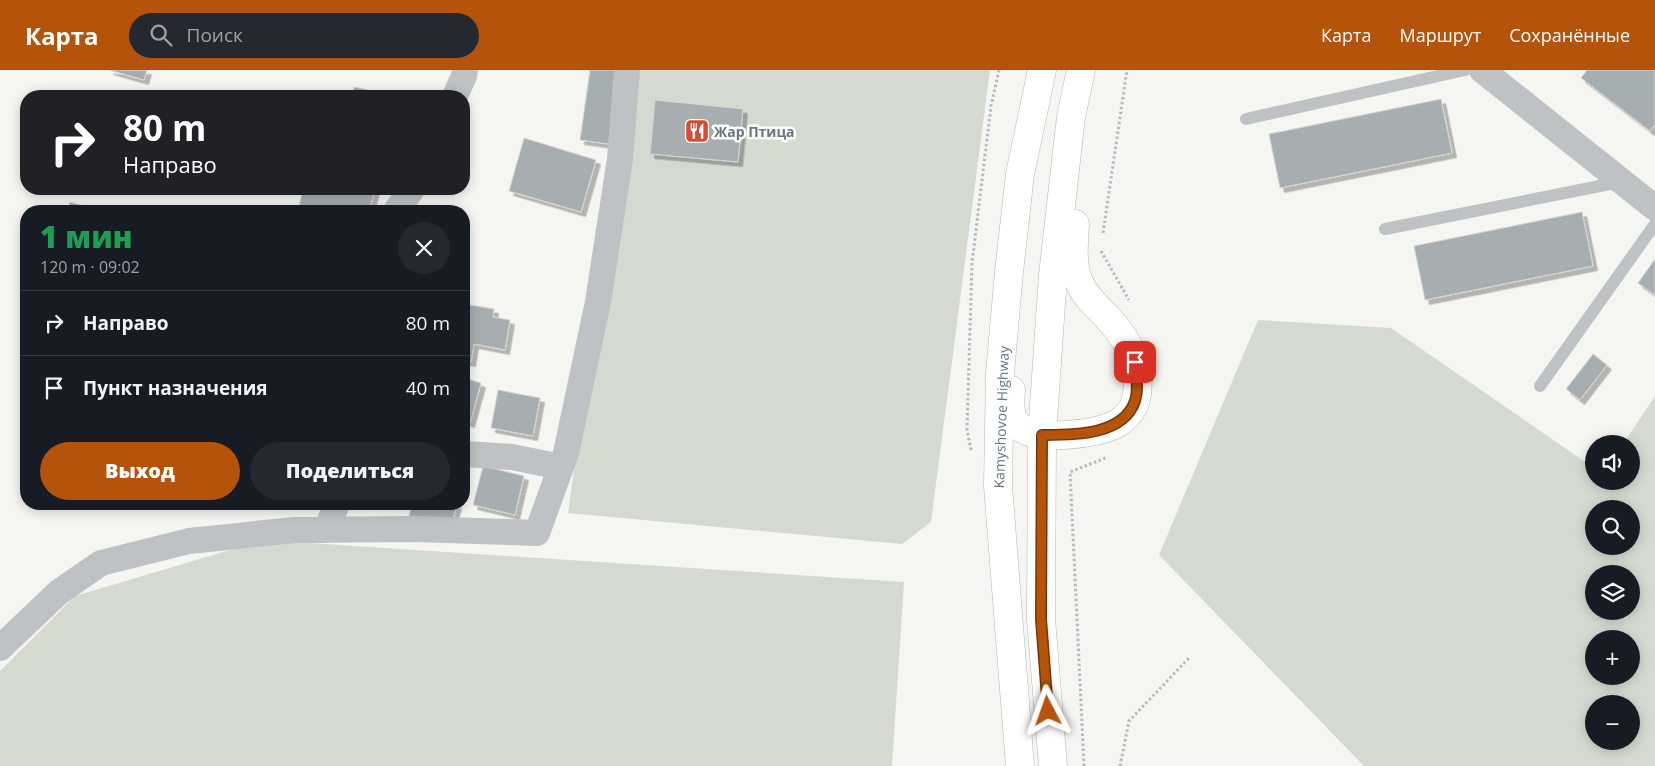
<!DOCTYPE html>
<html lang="ru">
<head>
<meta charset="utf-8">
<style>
  body { margin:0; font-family:"Open Sans",sans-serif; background:#242831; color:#f1f3f6; height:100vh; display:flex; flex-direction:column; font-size:19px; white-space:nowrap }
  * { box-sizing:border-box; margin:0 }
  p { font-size:16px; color:#9ea1a6 }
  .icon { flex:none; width:28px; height:28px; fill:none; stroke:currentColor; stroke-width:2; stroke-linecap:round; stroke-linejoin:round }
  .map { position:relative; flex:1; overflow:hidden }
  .panel { position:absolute; left:20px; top:135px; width:450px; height:305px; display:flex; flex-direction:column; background:#171b24; border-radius:20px; box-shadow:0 2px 12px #0003 }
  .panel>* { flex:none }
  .guide { position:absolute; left:20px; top:20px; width:450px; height:105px; border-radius:20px; box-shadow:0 2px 12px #0003; background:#202124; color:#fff; overflow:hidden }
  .buttons { position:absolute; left:1585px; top:365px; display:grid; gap:10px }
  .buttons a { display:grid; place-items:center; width:55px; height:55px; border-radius:50%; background:#171b24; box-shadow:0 2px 12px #0003; font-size:25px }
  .pin { position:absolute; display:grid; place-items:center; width:42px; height:42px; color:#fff; margin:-21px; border-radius:10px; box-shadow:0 2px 8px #0006 }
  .me { position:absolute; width:55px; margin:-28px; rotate:356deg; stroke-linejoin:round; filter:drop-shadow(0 0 4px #0008) }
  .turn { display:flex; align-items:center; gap:18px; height:105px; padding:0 20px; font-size:22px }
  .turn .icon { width:65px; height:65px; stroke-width:2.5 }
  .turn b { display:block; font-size:35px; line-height:42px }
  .round { display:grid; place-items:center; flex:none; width:52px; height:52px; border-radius:26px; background:#242831 }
  .headline { display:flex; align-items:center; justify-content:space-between; height:85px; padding:0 20px }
  h1 { font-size:30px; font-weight:800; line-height:38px; color:#1e9e55 }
  .button { display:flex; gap:10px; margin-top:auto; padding:10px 20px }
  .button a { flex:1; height:58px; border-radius:30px; background:#b45309; color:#fff; font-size:20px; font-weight:800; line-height:58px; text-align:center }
  .button a+a { background:#242831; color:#f1f3f6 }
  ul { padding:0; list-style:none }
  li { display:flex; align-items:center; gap:15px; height:65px; padding:0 20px; border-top:1px solid #363941 }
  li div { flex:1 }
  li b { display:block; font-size:19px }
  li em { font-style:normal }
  header { display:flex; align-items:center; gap:30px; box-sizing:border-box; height:70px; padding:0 25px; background:#b45309; color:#fff }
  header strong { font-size:24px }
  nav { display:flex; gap:28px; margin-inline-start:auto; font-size:18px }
  .search { width:350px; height:45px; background:#242831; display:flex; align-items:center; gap:12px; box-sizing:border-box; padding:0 18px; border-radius:28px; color:#9ea1a6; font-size:19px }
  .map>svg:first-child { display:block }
</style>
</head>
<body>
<header>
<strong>Карта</strong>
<div class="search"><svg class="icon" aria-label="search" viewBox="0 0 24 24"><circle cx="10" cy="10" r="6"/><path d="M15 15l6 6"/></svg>Поиск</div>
<nav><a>Карта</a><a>Маршрут</a><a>Сохранённые</a></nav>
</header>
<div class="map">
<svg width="1655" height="696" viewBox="0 0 1655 696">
  <defs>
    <filter id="shadow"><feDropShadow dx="4.5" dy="4.5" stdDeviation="0" flood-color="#0004"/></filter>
  </defs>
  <rect width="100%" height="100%" fill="#f5f5f2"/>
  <path fill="#d5dad1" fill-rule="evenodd" d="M634,0h356l-59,452 -29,22 -334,-31 23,-168z
    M1258,250l133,8 203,140v13h37v-37h-8l32,-48v370h-291l-205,-211zM1594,439h37v37h-37zM1594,504h37v37h-37zM1594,569h37v37h-37zM1594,634h37v37h-37z
    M264,470l640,42 -12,184h-892v-95l75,-75z"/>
  <path fill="#a6aeb2" stroke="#d6d6d4" filter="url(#shadow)" d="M109,0h38l-3,10z
    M590,0h26l-7,74 -29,-4z
    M1587,0h68v55l-5,6 -69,-53z
    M354,17l42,9h-44z
    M1441,29l11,54 -172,35 -11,-54z
    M655,30l88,9 -5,53 -88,-8z
    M524,68l72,22 -15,52 -72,-21z
    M303,119h72l-6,22h-11l-17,-4 -1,4h-42z
    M70,132l32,9h-35z
    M1582,142l11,54 -168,34 -11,-54z
    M1655,189v36l-17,-12z
    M464,234l30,5 -1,8 17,3 -5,30 -31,-6 -3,18 -7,-1z
    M1593,284l14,11 -27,35 -14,-11z
    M464,308l17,5 -11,40 -6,-2z
    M26,313v20l-5,-1z
    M498,320l42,8 -7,38 -42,-8z
    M483,396l41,10 -9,39 -42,-10z
    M412,434h45l-6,23 -42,-11z"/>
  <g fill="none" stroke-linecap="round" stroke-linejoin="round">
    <defs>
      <path id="primary" d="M1011,320c-1,12 -2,24 5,33 14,20 83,12 102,0 8,-5 16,-14 18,-24 7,-30 -7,-58 -27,-80 -10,-11 -23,-21 -29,-35 -9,-19 -6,-39 -5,-60
        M1020,696l-22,-280 2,-113 9,-101 11,-98 22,-104
        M1053,696l-12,-147 1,-184 11,-160 18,-158 10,-47"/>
    </defs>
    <use href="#primary" stroke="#b2b6b9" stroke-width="29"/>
    <path stroke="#b8bbbd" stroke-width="3" stroke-dasharray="2.5 2.5" stroke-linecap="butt" d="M1103,163l24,-163
      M1101,181l28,49
      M971,380l-4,-20 5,-167 19,-157 8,-36
      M1084,696l-14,-294 38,-15
      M1120,696l9,-45 60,-63"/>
    <path stroke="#bec2c5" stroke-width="12" d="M1246,49l219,-49
      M1385,159l235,-47
      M1540,316l115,-162"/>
    <path stroke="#bec2c5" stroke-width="26" d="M1482,0l173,138
      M455,26l9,-20 1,-6
      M396,141l16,-22
      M464,384l48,3 49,10
      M326,460l11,-26
      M0,578l59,-56 42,-29 88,-22 105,-11 121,-1 122,4 29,-80 32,-151 22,-143 7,-89"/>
    <use href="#primary" stroke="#fff" stroke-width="28"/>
  </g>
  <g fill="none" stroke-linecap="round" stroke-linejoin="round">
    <defs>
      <path id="route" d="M1048,641l-7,-92 1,-184c30,0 81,1 93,-34 4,-12 1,-26 0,-39"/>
    </defs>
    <use href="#route" stroke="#753606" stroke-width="12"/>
    <use href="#route" stroke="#b45309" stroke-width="9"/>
  </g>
  <defs>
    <symbol id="restaurant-square" viewBox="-11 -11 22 22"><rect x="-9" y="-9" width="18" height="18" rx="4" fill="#d64b31" stroke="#fff"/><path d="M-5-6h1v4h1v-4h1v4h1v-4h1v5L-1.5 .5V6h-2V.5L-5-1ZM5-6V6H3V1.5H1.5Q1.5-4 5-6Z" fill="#fff"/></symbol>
  </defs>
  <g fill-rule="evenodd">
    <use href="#restaurant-square" x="683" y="47" width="28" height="28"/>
  </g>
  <g text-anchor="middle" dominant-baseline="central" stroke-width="5" stroke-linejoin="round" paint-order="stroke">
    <g font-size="14" font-weight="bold" fill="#667781" stroke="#fff" text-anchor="start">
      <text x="714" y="61">Жар Птица</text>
    </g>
    <g font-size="14" fill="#667781" stroke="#fff">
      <text transform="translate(1001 347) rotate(-88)">Kamyshovoe Highway</text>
    </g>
  </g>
</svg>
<div class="buttons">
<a><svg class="icon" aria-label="sound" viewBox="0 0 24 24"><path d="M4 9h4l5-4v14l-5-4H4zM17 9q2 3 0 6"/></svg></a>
<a><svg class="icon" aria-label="search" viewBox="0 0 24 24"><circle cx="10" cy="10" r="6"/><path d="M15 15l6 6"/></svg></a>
<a><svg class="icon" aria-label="layers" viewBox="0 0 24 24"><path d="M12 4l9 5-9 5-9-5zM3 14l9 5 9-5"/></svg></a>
<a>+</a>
<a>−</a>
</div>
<div class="pin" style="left:1135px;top:292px;background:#d93025"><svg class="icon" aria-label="arrive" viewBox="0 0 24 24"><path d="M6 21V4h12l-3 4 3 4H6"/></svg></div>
<svg class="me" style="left:1048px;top:641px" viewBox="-20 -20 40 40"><path d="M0-17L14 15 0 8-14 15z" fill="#b45309" stroke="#fff" stroke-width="4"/></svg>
<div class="guide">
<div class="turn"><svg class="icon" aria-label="right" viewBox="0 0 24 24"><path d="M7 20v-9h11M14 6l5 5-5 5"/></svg><div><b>80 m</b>Направо</div></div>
</div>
<section class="panel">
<div class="headline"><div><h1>1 мин</h1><p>120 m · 09:02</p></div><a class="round"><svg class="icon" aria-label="close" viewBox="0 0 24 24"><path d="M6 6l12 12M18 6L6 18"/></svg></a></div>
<ul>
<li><svg class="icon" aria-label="right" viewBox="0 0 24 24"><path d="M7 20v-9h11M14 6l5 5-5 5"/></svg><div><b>Направо</b></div><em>80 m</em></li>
<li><svg class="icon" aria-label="arrive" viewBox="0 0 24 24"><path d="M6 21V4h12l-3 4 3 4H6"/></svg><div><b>Пункт назначения</b></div><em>40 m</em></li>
</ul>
<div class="button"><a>Выход</a><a>Поделиться</a></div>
</section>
</div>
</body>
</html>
